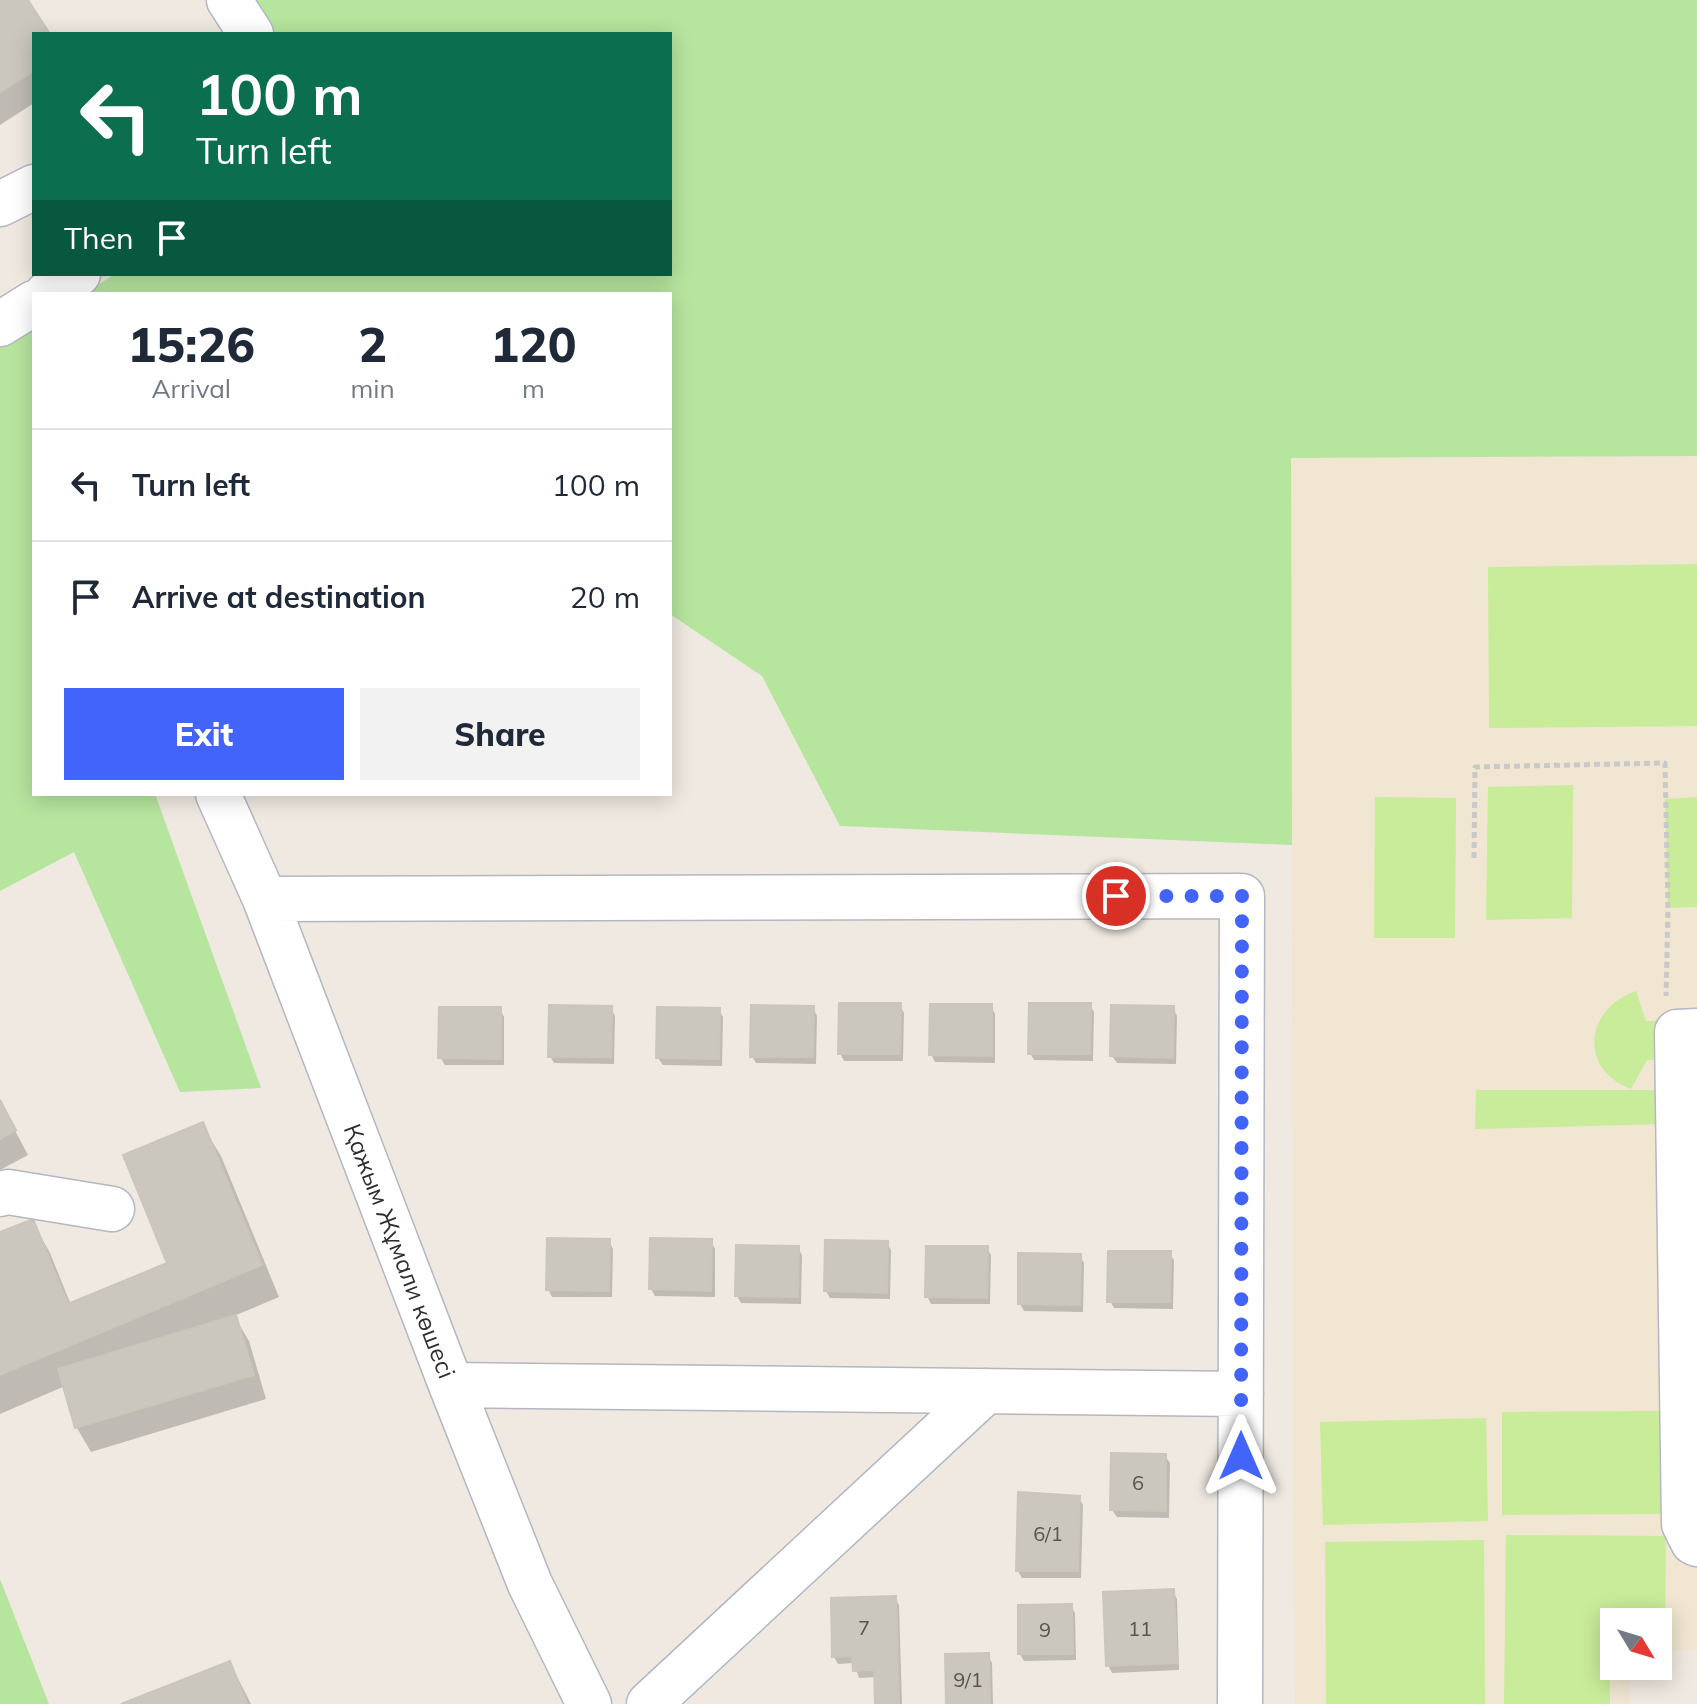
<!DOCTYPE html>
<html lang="en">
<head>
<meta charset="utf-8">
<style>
  body { margin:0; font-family:Mulish,sans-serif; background:#f2f2f3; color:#1f2937; height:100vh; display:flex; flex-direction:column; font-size:30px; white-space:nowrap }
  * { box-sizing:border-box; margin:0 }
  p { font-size:26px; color:#747a83 }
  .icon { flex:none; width:44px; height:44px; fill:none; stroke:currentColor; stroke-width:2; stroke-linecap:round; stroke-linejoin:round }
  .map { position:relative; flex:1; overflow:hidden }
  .drawer { position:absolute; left:32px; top:292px; width:640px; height:504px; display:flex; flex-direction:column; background:#fff; border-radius:0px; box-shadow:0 4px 20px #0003 }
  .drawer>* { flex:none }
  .top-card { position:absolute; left:32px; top:32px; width:640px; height:244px; border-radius:0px; box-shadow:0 4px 20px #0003; background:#0b6e4f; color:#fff; overflow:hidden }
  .needle { width:52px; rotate:128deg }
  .tools { position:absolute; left:1600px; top:1608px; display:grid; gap:16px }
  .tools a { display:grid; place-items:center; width:72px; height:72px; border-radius:0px; background:#fff; box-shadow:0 4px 20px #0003; font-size:40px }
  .pin { position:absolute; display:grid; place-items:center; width:68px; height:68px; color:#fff; margin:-34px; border:4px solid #fff; border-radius:50%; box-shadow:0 2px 8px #0007 }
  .me { position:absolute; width:88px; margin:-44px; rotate:0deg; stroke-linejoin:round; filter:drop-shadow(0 0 6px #0008) }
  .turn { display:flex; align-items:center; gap:28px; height:168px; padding:0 32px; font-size:36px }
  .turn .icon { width:104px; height:104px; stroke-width:2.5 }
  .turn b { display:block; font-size:56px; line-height:68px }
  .then { display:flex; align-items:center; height:76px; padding:0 32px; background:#0003; gap:16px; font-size:30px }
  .eta { display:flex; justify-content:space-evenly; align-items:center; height:136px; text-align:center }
  .eta b { font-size:48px; font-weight:800; line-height:56px }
  .primary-button { display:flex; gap:16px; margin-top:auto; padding:16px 32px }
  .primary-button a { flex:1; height:92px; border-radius:0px; background:#4264fb; color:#fff; font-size:32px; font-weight:800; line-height:92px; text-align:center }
  .primary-button a+a { background:#f2f2f3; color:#1f2937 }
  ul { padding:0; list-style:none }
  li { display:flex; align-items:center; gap:24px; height:112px; padding:0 32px; border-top:2px solid #e0e1e3 }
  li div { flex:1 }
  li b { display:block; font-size:30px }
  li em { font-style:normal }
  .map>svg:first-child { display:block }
</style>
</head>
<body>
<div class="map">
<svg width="1697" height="1704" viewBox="0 0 1697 1704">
  <rect width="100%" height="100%" fill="#efe9e1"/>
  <path fill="#f0e6d1" d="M1697,456v1194l-39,1v-29h-44v44h16v38h-335l-5,-1246z"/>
  <path fill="#b6e59e" d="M255,0h1442v456l-406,2 1,387 -452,-19 -78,-150 -92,-62v-320h-586l31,-20h555v-240h-395z
    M34,325v469h121l106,294 -81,4 -106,-240 -74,39v-544z
    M0,1579l49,125h-49z"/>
  <path fill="#c9ec9a" d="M1697,564v162l-208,2 -1,-161z
    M1573,785l-1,133 -86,2 2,-133z
    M1375,797l81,1 -1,140h-81z
    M1697,797v110l-29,1 -3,-109z
    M1636,991l10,30h15v38l-14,1 -16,29c-54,-21 -45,-81 5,-98z
    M1476,1090h183l2,34 -186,5z
    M1664,1411v103l-162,1v-103z
    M1486,1418l2,103 -165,4 -3,-103z
    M1506,1535l160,1 -1,101h-7v-15h-44v14l-4,1v67h-106z
    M1484,1540l1,164h-159l-1,-162z"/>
  <path fill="#0003" d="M0,0h26l21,34h-13v69l-34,22z
    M900,1005l4,8 -1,48h-59l-4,-8z
    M1090,1005l4,7 -1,49 -59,-1 -4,-7z
    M991,1006l4,8v49l-60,-1 -4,-8z
    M611,1008l4,8 -1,48 -60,-1 -4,-7z
    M813,1008l4,8 -1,48 -60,-1 -4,-7z
    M1173,1008l4,8 -1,48 -59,-1 -5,-7z
    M500,1009l4,8v48h-59l-5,-8z
    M719,1010l4,7 -1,49 -59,-1 -5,-7z
    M0,1102l28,53 -28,15z
    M202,1125l19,31 58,141 -45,19 15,25 17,58 -175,53 -14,-24 -12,-42 -65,28v-179l32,-14 18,32 21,52 99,-41z
    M609,1241l4,8 -1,48h-60l-4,-8z
    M711,1241l4,8v48l-60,-1 -4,-7z
    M887,1243l4,7 -1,49 -60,-1 -4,-7z
    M798,1248l4,7 -1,49 -60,-1 -4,-7z
    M987,1248l4,7 -1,49h-59l-4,-8z
    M1169,1253l5,7 -1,49 -59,-1 -4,-7z
    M1080,1256l4,7 -1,49 -59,-1 -4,-7z
    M1165,1456l5,7 -1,55 -52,-1 -5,-7z
    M1079,1498l4,7 -2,73h-59l-4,-7z
    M1173,1591l4,8 2,71 -67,3 -4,-8z
    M895,1598l4,7 3,99h-25l-1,-27 -17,1 -5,-15 -16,1 -4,-7z
    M1071,1606l4,7 1,47 -52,1 -4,-7z
    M988,1655l4,8 1,41h-45z
    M230,1663l21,41h-124z"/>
  <path fill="#cbc7bf" stroke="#cbc5ba" stroke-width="2" d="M0,0h28l22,34h-16v37l-34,21z
    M839,1003h62l-1,51h-62z
    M1029,1003h62l-1,51h-62z
    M930,1004h62v52l-63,-1z
    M549,1005l63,1 -1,51h-63z
    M751,1005l63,1 -1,51h-63z
    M1111,1005l63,1 -1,52 -63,-2z
    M439,1007h62v52l-63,-1z
    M657,1007l63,1 -1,51 -63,-1z
    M0,1100l16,30 -16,9z
    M203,1122l59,143 -262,110v-143l33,-13 35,85 99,-41 -44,-108z
    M547,1238l63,1 -1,52 -63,-1z
    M650,1238l62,1 -1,52 -62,-2z
    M825,1240l63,1 -1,52 -63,-2z
    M736,1245l63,1 -1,51 -63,-1z
    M926,1246h62l-1,52 -62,-1z
    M1108,1251h63l-1,51h-63z
    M1018,1253l63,1 -1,51 -62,-1z
    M236,1315l18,60 -179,53 -17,-59z
    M1111,1453l55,1v57l-56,-1z
    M1018,1492l62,4 -2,75h-62z
    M1174,1589l3,74 -71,3 -3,-74z
    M896,1596l3,108h-24l-1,-34 -21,1 -1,-15 -20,1 -1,-59z
    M1072,1604l1,50h-55v-49z
    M989,1653l1,51h-44l-1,-50z
    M230,1661l17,43h-126z"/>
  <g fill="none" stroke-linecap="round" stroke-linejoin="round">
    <defs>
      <path id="minor" d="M229,0l22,34
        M0,204l34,-17
        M47,294l31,-20
        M0,324l34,-21
        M218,794l47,105 186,486 79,199 59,120
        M265,899l977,-3 -2,808
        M1697,1031l-20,1 7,492 9,18 4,2
        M0,1194l8,-2 104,17
        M451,1385l790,9
        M649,1704l337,-313"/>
    </defs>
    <use href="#minor" stroke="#b4b7c1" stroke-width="47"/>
    <path stroke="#c9c9c9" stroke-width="5" stroke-dasharray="6 4" stroke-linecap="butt" d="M1474,858l1,-91 190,-4 3,145 -2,88"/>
    <use href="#minor" stroke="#fff" stroke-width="44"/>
  </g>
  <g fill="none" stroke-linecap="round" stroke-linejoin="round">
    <path stroke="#4264fb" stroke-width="14" stroke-dasharray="0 25.2" d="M1116,896h126l-1,560"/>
  </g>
  <g text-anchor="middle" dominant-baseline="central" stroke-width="8" stroke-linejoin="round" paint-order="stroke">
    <g font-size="20" fill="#555452">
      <text x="1138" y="1482">6</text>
      <text x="1048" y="1533">6/1</text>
      <text x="864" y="1627">7</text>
      <text x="1140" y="1628">11</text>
      <text x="1045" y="1629">9</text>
      <text x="968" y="1679">9/1</text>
    </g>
    <g font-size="24" fill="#2e2e2e" stroke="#fff">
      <text transform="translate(400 1251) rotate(69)">Қажым Жұмали көшесі</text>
    </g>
  </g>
</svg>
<div class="tools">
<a><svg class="needle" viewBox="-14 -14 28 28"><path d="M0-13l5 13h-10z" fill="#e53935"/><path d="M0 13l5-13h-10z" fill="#747a83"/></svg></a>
</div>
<div class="pin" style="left:1116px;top:896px;background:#d93025"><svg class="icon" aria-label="arrive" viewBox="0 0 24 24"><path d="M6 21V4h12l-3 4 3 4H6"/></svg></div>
<svg class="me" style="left:1241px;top:1456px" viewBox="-20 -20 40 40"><path d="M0-17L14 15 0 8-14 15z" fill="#4264fb" stroke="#fff" stroke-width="4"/></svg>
<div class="top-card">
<div class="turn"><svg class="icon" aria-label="left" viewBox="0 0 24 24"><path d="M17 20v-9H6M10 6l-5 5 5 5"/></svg><div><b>100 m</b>Turn left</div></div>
<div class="then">Then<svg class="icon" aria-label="arrive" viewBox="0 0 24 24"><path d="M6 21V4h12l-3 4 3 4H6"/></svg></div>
</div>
<section class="drawer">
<div class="eta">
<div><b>15:26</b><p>Arrival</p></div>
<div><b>2</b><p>min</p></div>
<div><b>120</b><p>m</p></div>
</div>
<ul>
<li><svg class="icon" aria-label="left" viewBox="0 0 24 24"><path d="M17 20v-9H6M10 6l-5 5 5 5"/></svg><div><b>Turn left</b></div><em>100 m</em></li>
<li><svg class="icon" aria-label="arrive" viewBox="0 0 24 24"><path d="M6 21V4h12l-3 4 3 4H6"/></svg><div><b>Arrive at destination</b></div><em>20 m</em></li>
</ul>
<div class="primary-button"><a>Exit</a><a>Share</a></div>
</section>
</div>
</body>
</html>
